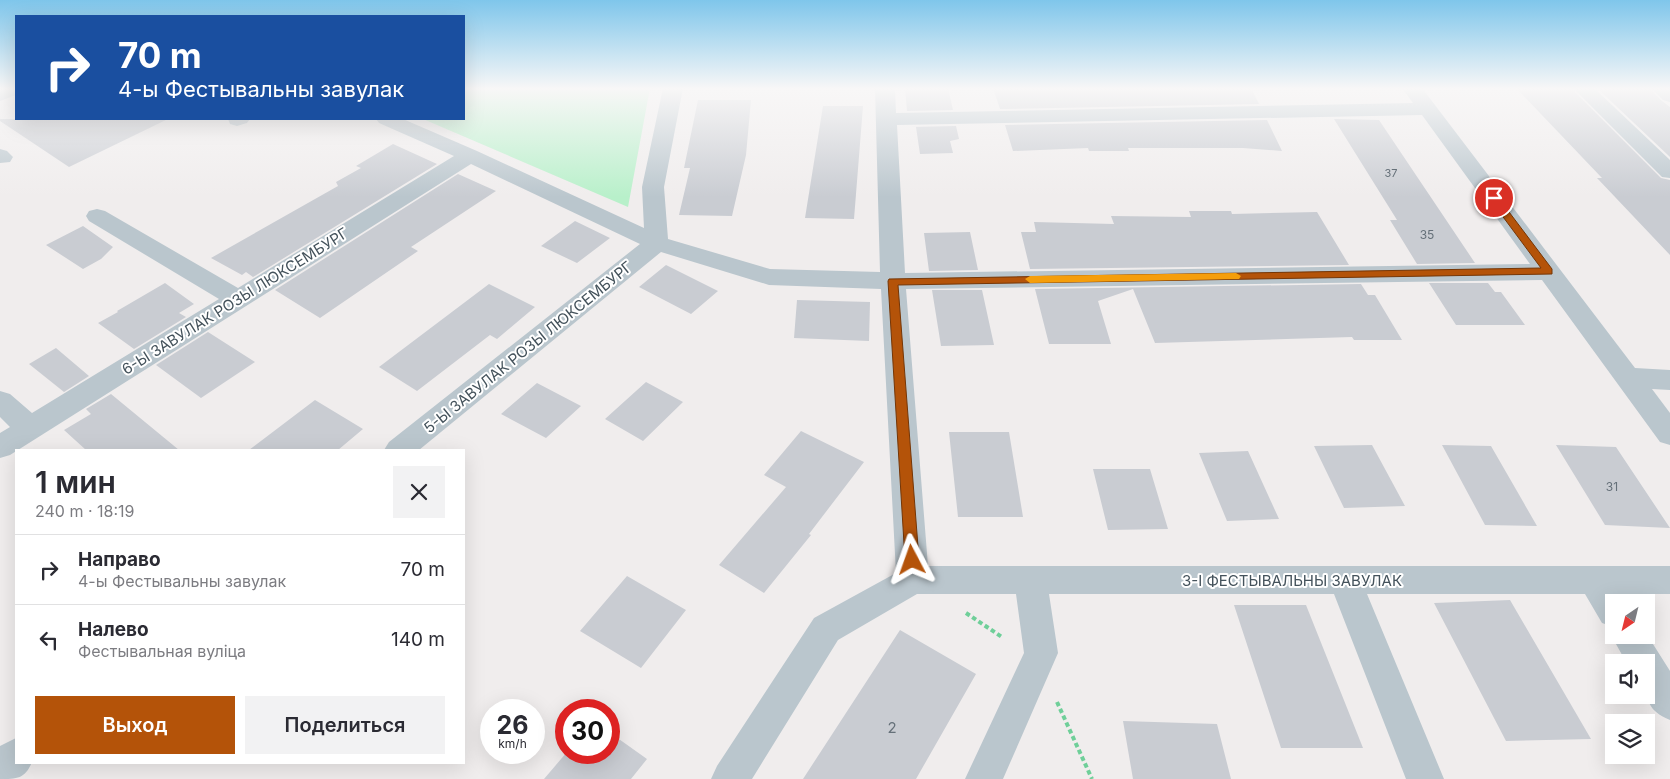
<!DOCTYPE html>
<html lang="ru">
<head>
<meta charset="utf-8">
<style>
  body { margin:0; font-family:Inter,sans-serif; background:#f2f2f3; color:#2b2b33; height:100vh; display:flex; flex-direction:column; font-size:19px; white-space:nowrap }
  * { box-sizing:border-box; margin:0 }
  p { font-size:16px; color:#7c7c81 }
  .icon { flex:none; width:28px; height:28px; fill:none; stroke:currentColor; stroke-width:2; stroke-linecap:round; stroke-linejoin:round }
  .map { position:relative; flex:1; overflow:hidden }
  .panel { position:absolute; left:15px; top:449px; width:450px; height:315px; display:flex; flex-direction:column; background:#fff; border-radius:0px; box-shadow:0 5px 20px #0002 }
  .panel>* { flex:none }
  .banner { position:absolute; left:15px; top:15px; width:450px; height:105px; border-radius:0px; box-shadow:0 5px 20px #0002; background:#1a4fa0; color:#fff; overflow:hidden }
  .needle { width:32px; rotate:215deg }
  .tools { position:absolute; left:1605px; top:594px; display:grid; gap:10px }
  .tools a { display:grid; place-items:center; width:50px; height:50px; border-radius:0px; background:#fff; box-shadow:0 5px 20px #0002; font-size:25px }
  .speed { position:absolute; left:480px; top:699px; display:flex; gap:10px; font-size:25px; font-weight:700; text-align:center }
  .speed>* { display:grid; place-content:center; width:65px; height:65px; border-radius:50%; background:#fff; box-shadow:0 5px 20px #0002; line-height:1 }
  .speed small { font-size:12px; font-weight:400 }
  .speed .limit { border:8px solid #d22; background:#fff; color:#111 }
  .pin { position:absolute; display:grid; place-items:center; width:42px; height:42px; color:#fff; margin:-21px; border:2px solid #fff; border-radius:50%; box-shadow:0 1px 5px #0007 }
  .me { position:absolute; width:55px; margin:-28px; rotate:356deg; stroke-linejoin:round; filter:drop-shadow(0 0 4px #0008) }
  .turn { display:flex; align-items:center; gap:18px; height:105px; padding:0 20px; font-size:22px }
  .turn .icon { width:65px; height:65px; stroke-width:2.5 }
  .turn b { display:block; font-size:35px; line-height:42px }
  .round { display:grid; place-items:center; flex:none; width:52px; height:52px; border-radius:0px; background:#f2f2f3 }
  .overview { display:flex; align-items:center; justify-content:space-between; height:85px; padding:0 20px }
  h1 { font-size:30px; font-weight:600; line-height:38px }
  .primary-button { display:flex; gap:10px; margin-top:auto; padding:10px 20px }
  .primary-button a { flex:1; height:58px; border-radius:0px; background:#b45309; color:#fff; font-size:20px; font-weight:600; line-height:58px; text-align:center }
  .primary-button a+a { background:#f2f2f3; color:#2b2b33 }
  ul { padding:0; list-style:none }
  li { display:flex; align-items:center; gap:15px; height:70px; padding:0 20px; border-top:1px solid #e1e1e2 }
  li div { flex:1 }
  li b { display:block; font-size:19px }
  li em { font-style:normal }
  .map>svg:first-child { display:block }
</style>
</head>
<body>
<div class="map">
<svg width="1670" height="779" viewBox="0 0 1670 779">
  <rect width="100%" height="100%" fill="#f0eded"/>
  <path fill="#b8f0ca" d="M464,88h186l-22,119 -205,-88h41z"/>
  <path fill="#c9ccd2" d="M905,88h43l5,22 -46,1z
    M993,88h258l8,16 -259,5z
    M1516,88h55l90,90 9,2v75l-73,-77h5z
    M1597,88h52l13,13 8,6v50z
    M698,100h53l-5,55 -14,61 -53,-1 11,-47h-6z
    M823,106h40l-9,113 -49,-1z
    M0,119h168l-99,48 -69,-46z
    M1334,119l45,1 96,143 -58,1 -27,-44h7z
    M1267,120l15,31 -39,-3h-115l1,3h-40l-1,-3 -75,3 -8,-26z
    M956,126l3,13 -9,2 3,12 -33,1 -4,-27h-6z
    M393,144l44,20 -184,113 -7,-5 -4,3 -31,-17 127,-72 -2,-4 25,-14 -5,-2z
    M458,174l38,17 -85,56 7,4 -98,67 -45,-28z
    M1189,211h42l1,3 85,-2 32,53 -319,4 -9,-37h15l-2,-10 80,2 -3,-8 80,1z
    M575,221l35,17 -33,25 -36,-17z
    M83,226l30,21 -12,12 -18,10 -37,-24z
    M970,232l8,38 -49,1 -5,-38z
    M666,265l52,26 -27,23 -52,-27z
    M165,283l29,21 -15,9 7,4 -52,32 -36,-26 20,-11 -1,-1z
    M1429,283h59l7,9h6l24,33h-69z
    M489,284l46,23 -38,32 -7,-4 -73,56 -38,-24z
    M1361,284l7,11h7l27,45h-48l-2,-3 -197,6 -22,-54 -35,12 13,43h-62l-14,-55z
    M932,290h50l12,55 -53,1z
    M797,300l73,2 -1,39 -75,-3z
    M208,332l47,30 -54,36 -45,-33z
    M56,348l33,28 -25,16 -35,-28z
    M646,382l37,20 -40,39 -38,-22z
    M537,383l44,23 -35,32 -45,-24z
    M111,394l68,56h-93l-22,-20 27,-16 -5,-5z
    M315,400l48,29 -25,21h-89z
    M801,431l63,31 -55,72 2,1 -47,58 -45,-28 67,-78 -22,-12z
    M949,432h60l14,85h-65z
    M1372,445l33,61 -61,2 -30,-62z
    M1442,445l49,1 46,80 -52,-1z
    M1556,445l60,2 54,81 -65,-3z
    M1248,451l31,68 -52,2 -28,-68z
    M1093,469h57l18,60 -60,1z
    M627,576l59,34 -45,58 -61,-37z
    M1510,600l81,139 -85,2 -72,-138z
    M1234,605h72l57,143h-82z
    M900,630l76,44 -60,105h-113z
    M1123,721l94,3 14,55h-98z
    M609,732l38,27 -16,20h-87l23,-27h42z"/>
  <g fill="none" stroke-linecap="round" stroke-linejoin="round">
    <path stroke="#6fcf99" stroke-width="4" stroke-dasharray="4.5 3" stroke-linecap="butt" d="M966,613l36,24
      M1057,702l35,77"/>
    <path fill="#bac6cd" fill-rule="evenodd" d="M0,88h16v7l-16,6z
      M663,88h20l-19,99 4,52 102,30 110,3 -5,-184h20l1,25 517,-10 -11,-15h20l213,280 35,2v20l-18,-1 18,24v32l-10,-3 -118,-162 -636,9 22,277h742v28h-49l5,8h-12v25l-12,-4 -17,-29h-218l77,185h-38l-72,-185h-285l9,59 -55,126h-38l59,-126 -8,-59h-99l-79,46 -86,139h-41l6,-13 97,-148 82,-45 -15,-284 -112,-4 -108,-33 -242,198h-35l5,-8 251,-198 -169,-80 -461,291 -10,3v-25l10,-6 -10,-10v-26l10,3 22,19 187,-114 -130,-78 -3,-5 3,-5 8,-2 8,2 133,77 216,-132 -75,-33 -3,-4h27l74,32 167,77 -2,-41zM1422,115l108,149 -625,9 -8,-148z
      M1573,88h21l76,72v18l-8,-1z
      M1651,88h19v14l-7,-2z
      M228,119h22l-3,4 -10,3 -7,-2z
      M0,149l7,2 6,6 -3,5 -10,1z
      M1614,629v6h32v-2l24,38v49c-29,-11 -24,-31 -24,-58h-20l-15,-27z
      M16,738v24h16c-7,17 -15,17 -32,17v-33z"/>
  </g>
  <linearGradient id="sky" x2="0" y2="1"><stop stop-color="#7fc6eb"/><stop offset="0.45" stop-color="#f8f7f7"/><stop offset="1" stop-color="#f8f7f7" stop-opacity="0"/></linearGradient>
  <rect width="1670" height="197" fill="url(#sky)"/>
  <path fill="#b45309" stroke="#753606" d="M1494,195l3,1 55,73v5l-654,11 21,275 -2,4 -5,2 -5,-2 -2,-4 -17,-279 1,-2 652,-11 -52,-70z"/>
  <path fill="#f59e0b" d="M1236,273l5,3 -2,3 -209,4 -5,-4 5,-3z"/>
  <g text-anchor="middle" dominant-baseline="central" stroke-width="4" stroke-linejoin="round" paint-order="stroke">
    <g font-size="11" fill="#657079">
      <text x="1391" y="173">37</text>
    </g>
    <g font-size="12" fill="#657079">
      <text x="1427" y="234">35</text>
      <text x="1612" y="486">31</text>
    </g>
    <g font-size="15" fill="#44525b" stroke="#fff">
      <text transform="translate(235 301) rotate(-32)">6-Ы ЗАВУЛАК РОЗЫ ЛЮКСЕМБУРГ</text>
      <text transform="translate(528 347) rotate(-39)">5-Ы ЗАВУЛАК РОЗЫ ЛЮКСЕМБУРГ</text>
      <text x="1292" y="580">3-І ФЕСТЫВАЛЬНЫ ЗАВУЛАК</text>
    </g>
    <g font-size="15" fill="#657079">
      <text x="892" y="727">2</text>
    </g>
  </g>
</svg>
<div class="tools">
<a><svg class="needle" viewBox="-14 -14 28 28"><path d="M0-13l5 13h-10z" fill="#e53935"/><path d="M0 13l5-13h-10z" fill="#7c7c81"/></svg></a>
<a><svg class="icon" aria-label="sound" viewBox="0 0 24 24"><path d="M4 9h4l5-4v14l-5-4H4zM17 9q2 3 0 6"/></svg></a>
<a><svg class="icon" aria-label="layers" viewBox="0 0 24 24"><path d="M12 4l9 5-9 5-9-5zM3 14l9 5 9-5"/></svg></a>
</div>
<div class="speed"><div>26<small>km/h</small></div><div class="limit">30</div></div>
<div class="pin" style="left:1494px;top:198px;background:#d93025"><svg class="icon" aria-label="arrive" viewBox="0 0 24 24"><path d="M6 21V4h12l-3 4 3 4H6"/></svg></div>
<svg class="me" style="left:912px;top:560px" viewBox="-20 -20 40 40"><path d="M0-17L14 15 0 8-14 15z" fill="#b45309" stroke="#fff" stroke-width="4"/></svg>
<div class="banner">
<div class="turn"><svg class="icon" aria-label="right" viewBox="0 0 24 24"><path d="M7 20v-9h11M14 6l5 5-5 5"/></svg><div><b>70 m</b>4-ы Фестывальны завулак</div></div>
</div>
<section class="panel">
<div class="overview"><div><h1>1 мин</h1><p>240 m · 18:19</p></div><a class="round"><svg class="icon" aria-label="close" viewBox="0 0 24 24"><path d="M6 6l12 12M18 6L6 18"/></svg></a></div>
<ul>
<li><svg class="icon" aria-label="right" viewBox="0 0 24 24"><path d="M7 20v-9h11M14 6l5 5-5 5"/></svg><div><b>Направо</b><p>4-ы Фестывальны завулак</p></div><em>70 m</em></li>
<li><svg class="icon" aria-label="left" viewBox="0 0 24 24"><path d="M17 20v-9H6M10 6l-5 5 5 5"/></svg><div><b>Налево</b><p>Фестывальная вуліца</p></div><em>140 m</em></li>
</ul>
<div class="primary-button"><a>Выход</a><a>Поделиться</a></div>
</section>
</div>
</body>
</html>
